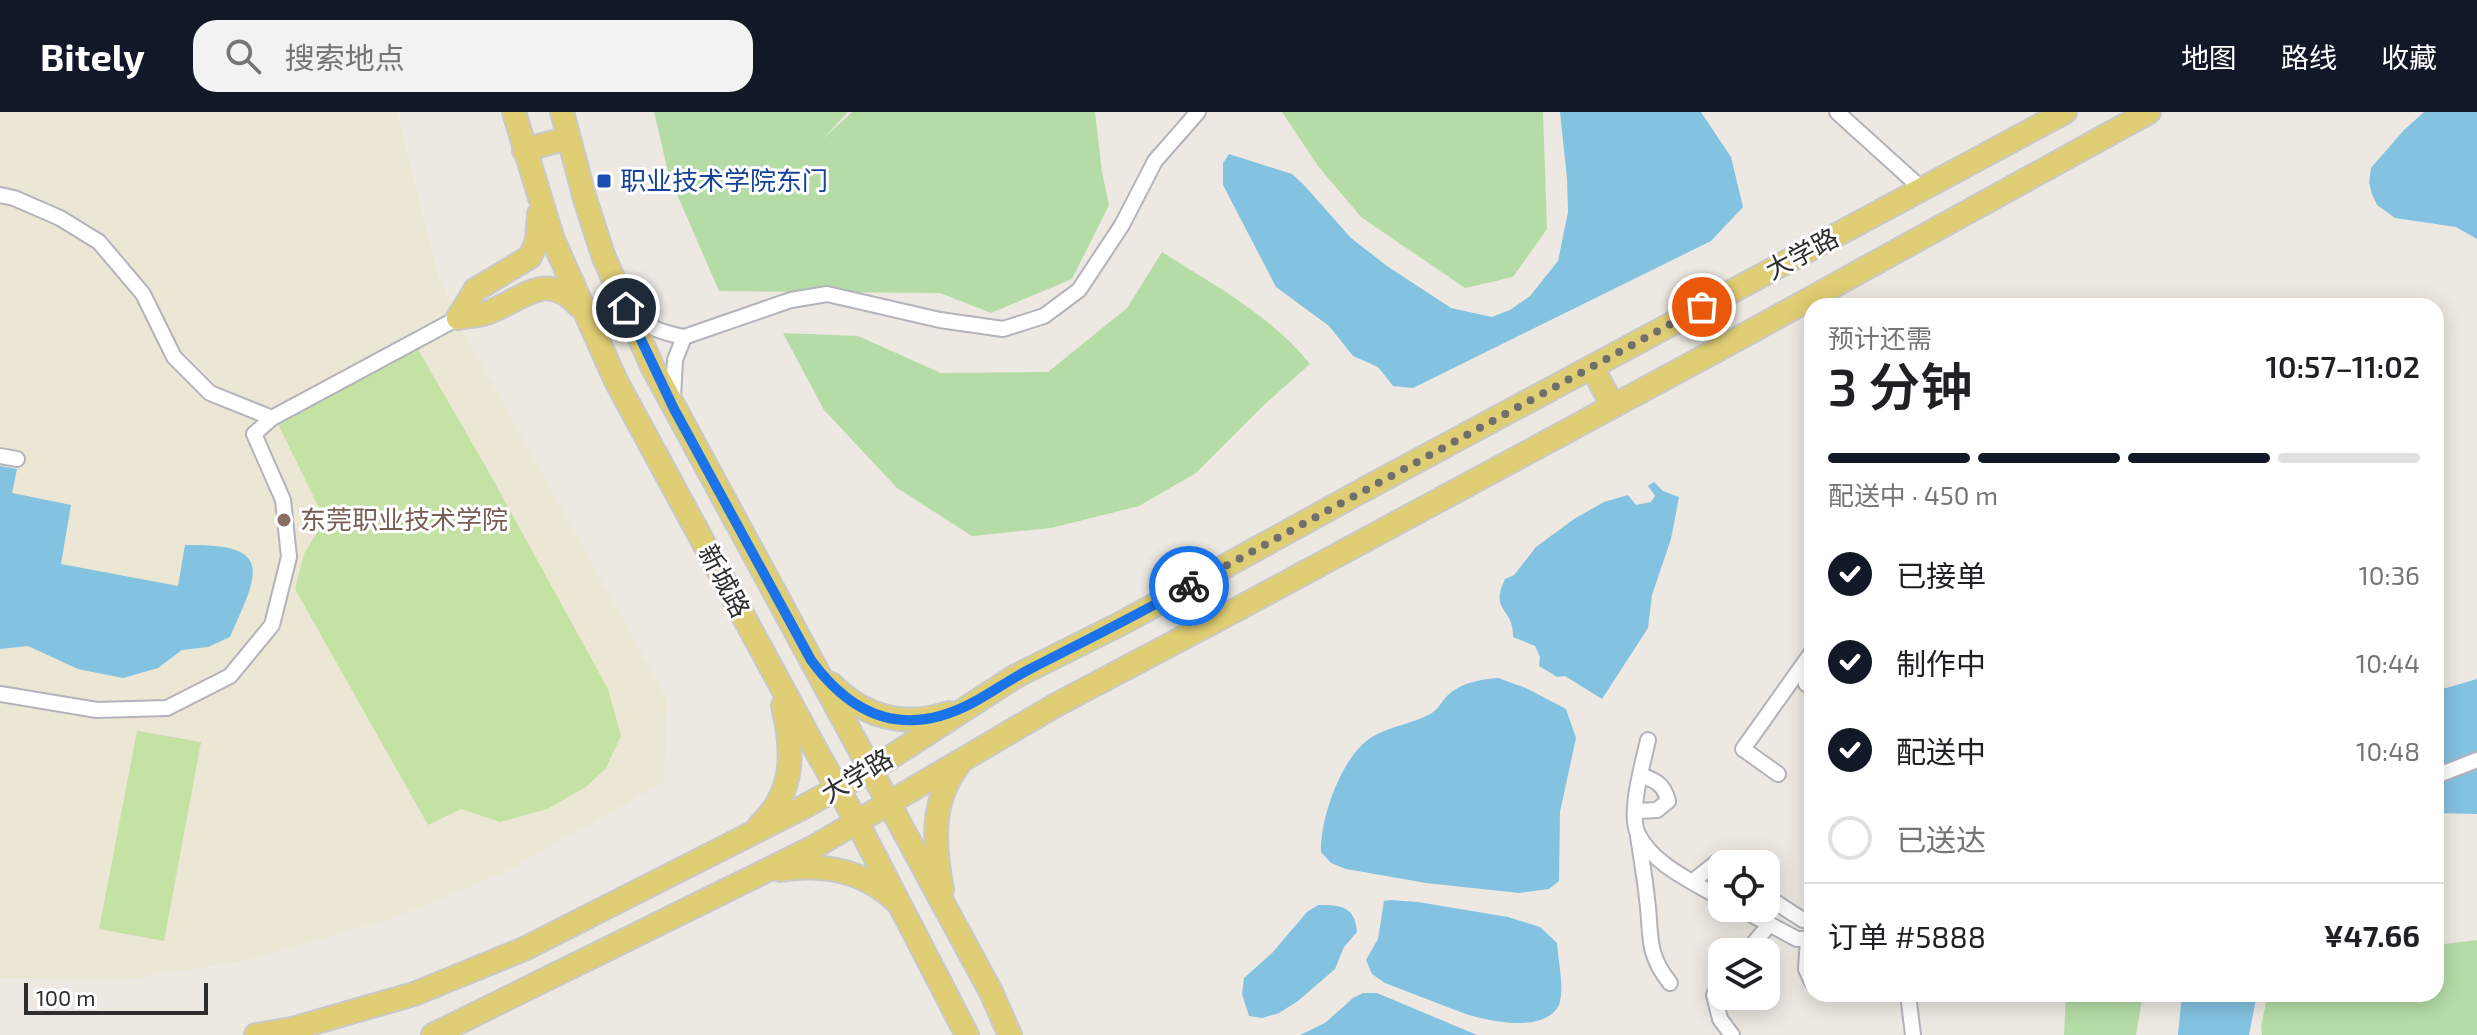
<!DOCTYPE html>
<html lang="zh">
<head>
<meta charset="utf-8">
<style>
	body { margin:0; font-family:"Exo 2","Noto Sans SC",sans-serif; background:#f2f2f2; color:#202124; height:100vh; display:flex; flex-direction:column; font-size:30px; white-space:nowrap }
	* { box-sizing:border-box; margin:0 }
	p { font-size:26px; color:#757577 }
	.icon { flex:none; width:44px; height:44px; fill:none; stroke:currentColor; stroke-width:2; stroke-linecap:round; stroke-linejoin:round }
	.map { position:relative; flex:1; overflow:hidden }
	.side { position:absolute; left:1804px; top:186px; width:640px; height:704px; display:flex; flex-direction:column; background:#fff; border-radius:24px; box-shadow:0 4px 20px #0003 }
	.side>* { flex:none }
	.fabs { position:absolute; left:1708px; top:738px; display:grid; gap:16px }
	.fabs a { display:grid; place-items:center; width:72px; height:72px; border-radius:16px; background:#fff; box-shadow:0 4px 20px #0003; font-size:40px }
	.scale { position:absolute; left:24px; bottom:20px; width:184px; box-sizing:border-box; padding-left:8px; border:4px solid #2e2e2e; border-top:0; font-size:22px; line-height:28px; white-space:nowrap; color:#2e2e2e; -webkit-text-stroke:6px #fff; paint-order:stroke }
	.pin { position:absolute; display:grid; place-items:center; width:68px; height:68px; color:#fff; margin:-34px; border:4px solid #fff; border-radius:50%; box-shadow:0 2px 8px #0007 }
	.courier { position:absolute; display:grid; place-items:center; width:80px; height:80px; margin:-40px; border:6px solid #1a73e8; border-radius:50%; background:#fff; color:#222; box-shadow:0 2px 10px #0007 }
	.head em { font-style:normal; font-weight:600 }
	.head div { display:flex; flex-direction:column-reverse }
	.head { display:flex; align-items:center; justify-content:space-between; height:136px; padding:0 24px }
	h1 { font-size:52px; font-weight:600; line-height:60px }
	.bar { display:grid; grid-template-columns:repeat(4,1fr); gap:12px 8px; align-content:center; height:96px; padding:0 24px }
	.bar i { height:10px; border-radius:6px; background:#e0e0e0 }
	.bar .active { background:#111827 }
	.bar p { grid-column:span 4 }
	.line { display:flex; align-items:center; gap:20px; padding:0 24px; border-top:2px solid #e0e0e0 }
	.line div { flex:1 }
	ol { padding:0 24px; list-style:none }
	li { display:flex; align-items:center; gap:24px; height:88px }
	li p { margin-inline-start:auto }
	li .icon { padding:8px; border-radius:50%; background:#111827; color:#fff; stroke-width:4 }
	li:last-child { color:#757577 }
	li i { width:44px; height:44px; border:4px solid #e0e0e0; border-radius:50% }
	header { display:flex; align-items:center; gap:48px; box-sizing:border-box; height:112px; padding:0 40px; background:#111827; color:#fff }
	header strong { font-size:38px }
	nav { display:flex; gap:44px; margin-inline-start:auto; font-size:28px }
	.search { width:560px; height:72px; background:#f2f2f2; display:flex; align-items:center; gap:20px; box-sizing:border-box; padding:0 28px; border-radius:24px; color:#757577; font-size:30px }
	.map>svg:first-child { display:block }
	.education { fill:#ece6d4 }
	.green { fill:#b5dca6 }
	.pitch { fill:#c3e2a4 }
	.water { fill:#84c2e1 }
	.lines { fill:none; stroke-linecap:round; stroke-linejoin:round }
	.street-casing { stroke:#b3b3bc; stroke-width:18 }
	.primary-casing { stroke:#c9c9c9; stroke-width:26 }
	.street { stroke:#fff; stroke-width:14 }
	.primary { stroke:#e0ce74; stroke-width:22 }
	.done { stroke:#716f6d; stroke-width:8; stroke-dasharray:0 14.4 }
	.route { stroke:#1a73e8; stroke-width:10 }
	.transit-dot { fill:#1a4fb4; stroke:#fff; stroke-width:3 }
	.education-dot { fill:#8d6e63; stroke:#fff; stroke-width:3 }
	.labels { text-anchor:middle; stroke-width:6; stroke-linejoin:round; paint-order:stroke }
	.transit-label { font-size:26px; fill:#164399; stroke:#fff; text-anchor:start }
	.street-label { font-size:26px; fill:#2e2e2e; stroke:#fff }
	.education-label { font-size:26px; fill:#785e54; stroke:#fff; text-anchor:start }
</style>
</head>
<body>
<header>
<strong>Bitely</strong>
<div class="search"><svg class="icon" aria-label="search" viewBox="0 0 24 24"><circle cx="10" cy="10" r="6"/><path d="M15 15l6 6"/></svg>搜索地点</div>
<nav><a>地图</a><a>路线</a><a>收藏</a></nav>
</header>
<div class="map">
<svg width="2477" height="923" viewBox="0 0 2477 923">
	<rect width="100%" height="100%" fill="#ede9e2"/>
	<path class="education" d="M 0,0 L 397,0 L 439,165 L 468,228 L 667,587 L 664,670 L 505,760 L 393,806 L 248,848 L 121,868 L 0,866 Z"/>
	<g class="green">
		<path d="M 654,0 L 848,0 L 823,27 L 852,0 L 1095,0 L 1102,60 L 1109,93 L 1072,167 L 991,201 L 940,181 L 719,179 L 669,64 Z"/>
		<path d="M 1282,0 L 1543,0 L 1547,117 L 1513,165 L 1465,176 L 1361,105 L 1318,54 Z"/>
		<path d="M 1162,140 C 1214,173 1272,204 1310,252 L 1266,291 L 1196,361 L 1139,394 L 1051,416 L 972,424 L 897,376 L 824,298 L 783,221 L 858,224 L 941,261 L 1048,260 L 1127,196 Z"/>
		<path d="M 2477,828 L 2477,923 L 2262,923 L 2261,914 L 2268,882 L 2436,882 L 2436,833 Z"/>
		<path d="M 2066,882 L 2143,882 L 2136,923 L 2064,923 Z"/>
	</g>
	<g class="pitch">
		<path d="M 416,234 L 486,355 L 608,577 L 621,624 L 606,656 L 586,675 L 547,697 L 500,710 L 461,697 L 428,713 L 295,477 L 304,442 L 325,408 L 274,304 Z"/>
		<path d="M 137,619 L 201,630 L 164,829 L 99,817 Z"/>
	</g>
	<g class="water">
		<path d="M 1560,0 L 1701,0 L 1731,45 L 1743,95 L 1711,129 L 1413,276 L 1393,274 L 1378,255 L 1353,244 L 1329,214 L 1276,175 L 1223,73 L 1223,51 L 1229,42 L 1292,62 L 1303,72 L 1351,126 L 1387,154 L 1451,196 L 1492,205 L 1510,198 L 1530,184 L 1558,149 L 1568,100 L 1567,67 Z"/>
		<path d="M 2424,0 L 2477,0 L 2477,127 L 2456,115 L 2395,106 L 2377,93 L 2372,82 L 2369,71 L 2371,56 L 2404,18 Z"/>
		<path d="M 0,354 L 17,357 L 12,381 L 71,393 L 61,452 L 178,474 L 185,433 C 275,431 259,460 230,525 L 208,535 L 182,538 L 158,556 L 123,566 L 78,557 L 28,534 L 0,537 Z"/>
		<path d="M 1654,370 L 1663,379 L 1679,385 L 1671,427 L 1652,483 L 1648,516 L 1602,587 L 1565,564 L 1557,565 L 1539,554 L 1540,545 L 1535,534 L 1513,525 C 1514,495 1489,501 1505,467 L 1514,463 L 1536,435 L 1574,407 L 1604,390 L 1628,383 L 1636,393 L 1651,390 L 1655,384 L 1648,374 Z"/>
		<path d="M 1498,566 L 1526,576 L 1566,597 L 1576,626 L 1560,700 L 1559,769 L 1549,777 L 1519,781 L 1426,771 L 1346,757 L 1331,751 L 1321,740 C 1320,706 1342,643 1372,625 C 1390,614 1412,612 1430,602 C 1438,598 1441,590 1447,584 C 1460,571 1481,567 1498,566 Z"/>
		<path d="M 2477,567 L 2477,702 L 2436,701 L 2436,579 Z"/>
		<path d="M 1390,788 L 1418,790 L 1508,805 L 1540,815 L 1557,831 C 1558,850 1565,875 1559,893 C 1544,923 1483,909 1455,898 C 1432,889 1408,880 1385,871 L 1372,862 L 1366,848 L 1378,827 L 1384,789 Z"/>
		<path d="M 1318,793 C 1341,793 1355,794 1357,820 L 1344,835 L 1335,857 L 1298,889 L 1279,901 L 1262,906 L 1249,904 L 1242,882 L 1244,866 L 1272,841 L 1307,800 Z"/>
		<path d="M 1363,881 L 1377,881 L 1477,923 L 1300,923 L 1325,911 L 1353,886 Z"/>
		<path d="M 2182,882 L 2257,882 L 2249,923 L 2178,923 Z"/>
	</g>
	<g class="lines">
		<g class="street-casing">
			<g id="street">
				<path d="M 1837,0 L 1922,77"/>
				<path d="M 0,83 L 14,86 L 60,106 L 99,130 L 143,182 L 174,245 L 210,281 L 272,306 L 254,322 L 283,388 L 289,445 L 272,513 L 230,564 L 167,596 L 97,598 L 0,582"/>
				<path d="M 632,202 C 648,216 664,221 684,225 L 675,248 L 673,285"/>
				<path d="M 684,225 L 791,188 L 827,182 L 940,208 L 1003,217 L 1044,204 L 1079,178 L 1122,113 L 1155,49 L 1198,0"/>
				<path d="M 272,306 L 458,206"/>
				<path d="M 0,344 L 17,347"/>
				<path d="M 1812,563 L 1806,572 L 1812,576"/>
				<path d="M 1648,628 C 1643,651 1628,701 1638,722 C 1653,753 1694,770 1722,787"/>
				<path d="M 1778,662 L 1743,637 L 1812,540"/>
				<path d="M 2436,664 L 2477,648"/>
				<path d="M 1636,699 L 1657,698 L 1668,689 C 1664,672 1656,669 1641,663"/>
				<path d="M 1638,724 C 1641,745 1645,766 1647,787 C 1652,822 1645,840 1670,871"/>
				<path d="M 1692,770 L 1717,750"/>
				<path d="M 1766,784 L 1803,808 L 1812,806"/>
				<path d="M 1739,796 L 1797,827 L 1812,827"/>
				<path d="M 1808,827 L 1806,857 L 1812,870"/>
				<path d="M 1746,840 L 1770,812"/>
				<path d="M 1722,868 L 1714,883 L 1720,907 L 1732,923"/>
				<path d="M 1908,882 L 1913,923"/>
			</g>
		</g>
		<g class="primary-casing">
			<g id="primary">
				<path d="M 514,0 L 553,128 L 616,269 L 818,642 L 857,710 L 967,923"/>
				<path d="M 562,0 L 585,87 L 603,143 L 652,254 L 991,880 L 1010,923"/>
				<path d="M 524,38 L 568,26"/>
				<path d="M 458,206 L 475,178 L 530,145 L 537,129 L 539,102"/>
				<path d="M 458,206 C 468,204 480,204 489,200 C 523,187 548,157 580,195"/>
				<path d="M 1592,255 L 1613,294"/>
				<path d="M 831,572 C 864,605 904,616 949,601"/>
				<path d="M 759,714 C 795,681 794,639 783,594"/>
				<path d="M 780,758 C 823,751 863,758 896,789"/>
				<path d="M 942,778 C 934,736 930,689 958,654"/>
				<path d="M 256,923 L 292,917 L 414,882 L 524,837 L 798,698 L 871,658 L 1016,564 L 1124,510 L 1367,376 L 2065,0"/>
				<path d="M 433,923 L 814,735 L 1056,593 L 1230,501 L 1730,231 L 2149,0"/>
			</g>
		</g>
		<use href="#street" class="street"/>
		<use href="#primary" class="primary"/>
	</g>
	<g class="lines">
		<path class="done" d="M 1189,474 L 1702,195"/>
		<path class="route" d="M 626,196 L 674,297 L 811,548 C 854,607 907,626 974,590 C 994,579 1012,566 1032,556 C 1085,529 1137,503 1189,474"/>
	</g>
	<rect class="transit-dot" x="596" y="61" width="16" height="16" rx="4"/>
	<circle class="education-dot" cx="284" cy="408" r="8"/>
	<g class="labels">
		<g class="transit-label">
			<text x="620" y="78">职业技术学院东门</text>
		</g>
		<g class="street-label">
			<text transform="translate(1802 142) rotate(-28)" y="9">大学路</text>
			<text transform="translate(724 469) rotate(62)" y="9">新城路</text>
			<text transform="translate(857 664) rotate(-31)" y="9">大学路</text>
		</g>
		<g class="education-label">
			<text x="300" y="417">东莞职业技术学院</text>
		</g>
	</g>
</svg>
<div class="fabs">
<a><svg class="icon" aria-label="locate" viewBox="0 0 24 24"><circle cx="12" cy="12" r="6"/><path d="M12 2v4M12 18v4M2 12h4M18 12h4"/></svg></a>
<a><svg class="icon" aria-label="layers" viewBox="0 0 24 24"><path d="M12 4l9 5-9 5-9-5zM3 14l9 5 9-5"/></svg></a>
</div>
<div class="scale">100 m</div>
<div class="pin" style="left:1702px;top:195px;background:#ea580c"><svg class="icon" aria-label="bag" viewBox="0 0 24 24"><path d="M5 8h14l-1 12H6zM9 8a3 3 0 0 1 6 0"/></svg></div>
<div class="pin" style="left:626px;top:196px;background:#1f2937"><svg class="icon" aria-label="home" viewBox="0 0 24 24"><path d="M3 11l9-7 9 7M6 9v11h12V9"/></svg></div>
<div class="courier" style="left:1189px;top:474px"><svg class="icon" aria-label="bike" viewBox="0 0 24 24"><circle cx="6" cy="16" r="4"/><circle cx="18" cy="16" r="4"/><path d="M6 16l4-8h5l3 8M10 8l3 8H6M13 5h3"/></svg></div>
<section class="side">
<div class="head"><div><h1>3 分钟</h1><p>预计还需</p></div><em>10:57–11:02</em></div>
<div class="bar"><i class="active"></i><i class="active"></i><i class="active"></i><i></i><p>配送中 · 450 m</p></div>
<ol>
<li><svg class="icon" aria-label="check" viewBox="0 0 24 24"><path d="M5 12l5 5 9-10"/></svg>已接单<p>10:36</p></li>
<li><svg class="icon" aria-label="check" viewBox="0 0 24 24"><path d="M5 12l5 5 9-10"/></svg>制作中<p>10:44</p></li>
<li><svg class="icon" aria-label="check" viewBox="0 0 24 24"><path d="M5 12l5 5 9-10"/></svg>配送中<p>10:48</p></li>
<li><i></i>已送达</li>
</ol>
<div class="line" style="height:104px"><div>订单 #5888</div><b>¥47.66</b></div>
</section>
</div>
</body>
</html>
